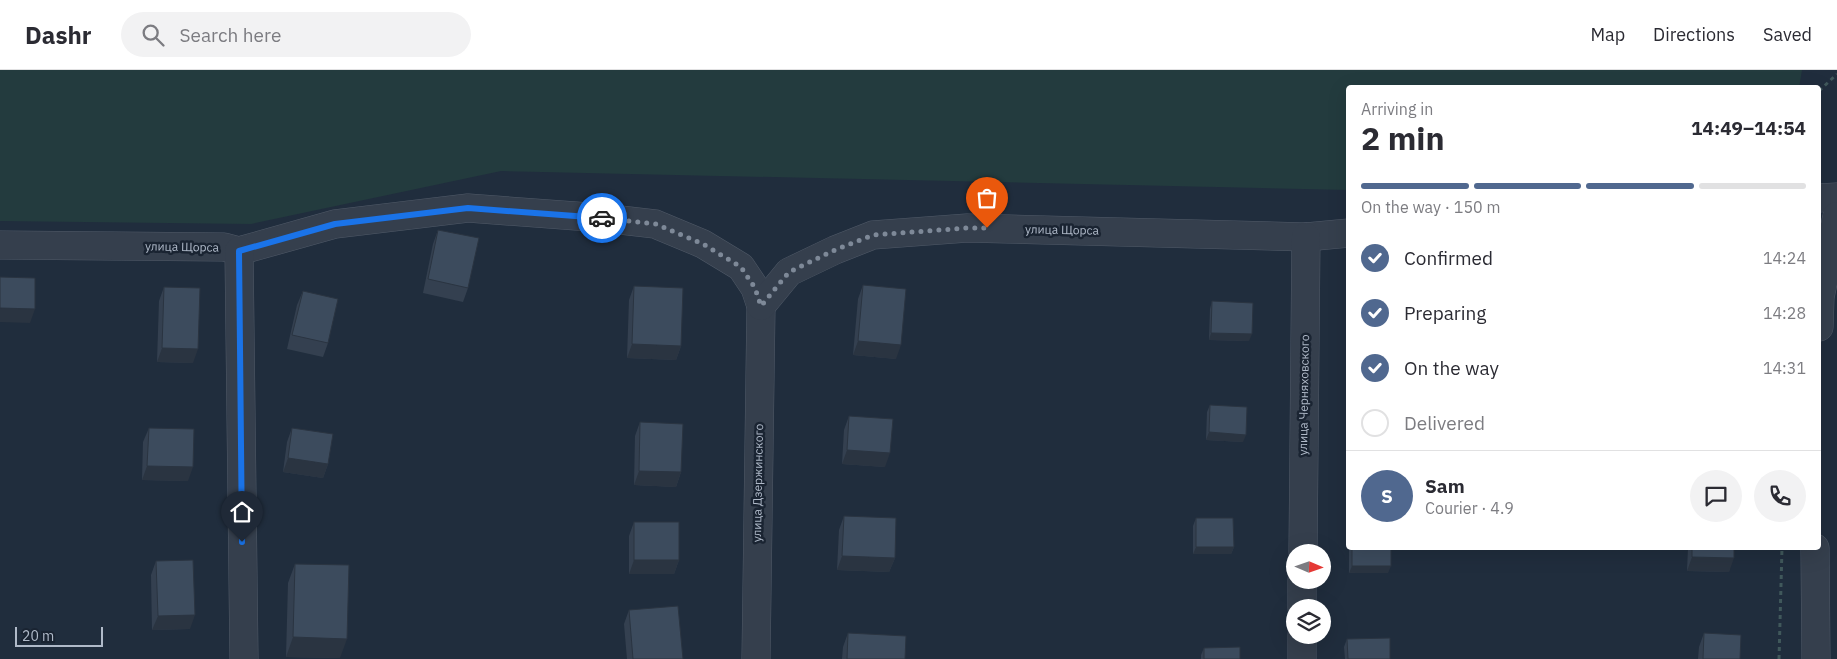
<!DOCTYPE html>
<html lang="en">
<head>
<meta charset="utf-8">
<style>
	body { margin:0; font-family:"IBM Plex Sans",sans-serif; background:#f2f2f3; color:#2b2b33; height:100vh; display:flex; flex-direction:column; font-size:19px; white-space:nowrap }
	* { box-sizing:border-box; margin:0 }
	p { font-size:16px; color:#7c7c81 }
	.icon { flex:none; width:28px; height:28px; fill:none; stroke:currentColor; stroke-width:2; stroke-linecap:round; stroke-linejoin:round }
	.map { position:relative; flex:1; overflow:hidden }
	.details { position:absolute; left:1346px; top:15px; width:475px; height:465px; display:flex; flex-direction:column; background:#fff; border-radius:5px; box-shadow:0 5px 20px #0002 }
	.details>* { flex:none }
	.needle { width:32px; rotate:92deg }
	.buttons { position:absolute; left:1286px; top:474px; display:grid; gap:10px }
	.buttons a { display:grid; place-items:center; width:45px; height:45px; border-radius:50%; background:#fff; box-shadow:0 5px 20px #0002; font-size:25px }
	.scale { position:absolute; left:15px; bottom:12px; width:88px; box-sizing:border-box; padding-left:5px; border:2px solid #b0bac9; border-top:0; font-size:14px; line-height:18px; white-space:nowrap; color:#b0bac9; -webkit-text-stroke:4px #1a2432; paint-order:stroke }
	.pin { position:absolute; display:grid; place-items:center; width:42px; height:42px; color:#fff; margin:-51px -21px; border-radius:50% 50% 50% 0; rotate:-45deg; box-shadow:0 0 5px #0007 }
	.pin .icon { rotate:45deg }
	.courier { position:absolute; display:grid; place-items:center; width:50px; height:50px; margin:-25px; border:4px solid #1a73e8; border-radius:50%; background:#fff; color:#222; box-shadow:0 1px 6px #0007 }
	.summary em { font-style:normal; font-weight:700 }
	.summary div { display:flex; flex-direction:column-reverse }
	.summary { display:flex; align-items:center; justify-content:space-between; height:85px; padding:0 15px }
	h1 { font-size:32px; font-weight:700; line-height:38px }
	.bar { display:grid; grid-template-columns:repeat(4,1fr); gap:8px 5px; align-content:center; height:60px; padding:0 15px }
	.bar i { height:6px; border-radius:4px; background:#e1e1e2 }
	.bar .on { background:#50688f }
	.bar p { grid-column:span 4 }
	.line { display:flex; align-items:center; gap:12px; padding:0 15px; border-top:1px solid #e1e1e2 }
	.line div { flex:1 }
	.round { display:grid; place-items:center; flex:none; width:52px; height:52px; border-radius:26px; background:#f2f2f3 }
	ol { padding:0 15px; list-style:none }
	li { display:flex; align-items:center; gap:15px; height:55px }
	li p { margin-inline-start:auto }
	li .icon { padding:5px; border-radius:50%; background:#50688f; color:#fff; stroke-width:4 }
	li:last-child { color:#7c7c81 }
	li i { width:28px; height:28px; border:2px solid #e1e1e2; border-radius:50% }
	header { display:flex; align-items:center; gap:30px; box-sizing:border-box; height:70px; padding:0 25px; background:#fff; border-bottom:1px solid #e1e1e2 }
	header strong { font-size:24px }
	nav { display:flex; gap:28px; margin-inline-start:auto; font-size:18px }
	.search { width:350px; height:45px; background:#f2f2f3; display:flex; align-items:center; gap:12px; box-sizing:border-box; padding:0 18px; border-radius:28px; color:#7c7c81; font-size:19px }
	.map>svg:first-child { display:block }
	.green { fill:#233b3e }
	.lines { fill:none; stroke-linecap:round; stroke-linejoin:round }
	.minor-casing { stroke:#505a68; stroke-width:29 }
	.path { stroke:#40585b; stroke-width:3; stroke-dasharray:4 4; stroke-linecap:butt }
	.minor { stroke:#353f4d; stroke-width:28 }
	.wall { fill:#344050 }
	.shaded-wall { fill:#2a3441 }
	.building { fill:#3c4b5d; stroke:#2a3441 }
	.done { stroke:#7e8998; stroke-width:5; stroke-dasharray:0 9 }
	.route { stroke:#1a73e8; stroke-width:6 }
	.labels { text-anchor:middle; stroke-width:5; stroke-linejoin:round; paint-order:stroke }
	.street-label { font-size:12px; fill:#b0bac9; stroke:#1a2432 }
</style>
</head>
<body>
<header>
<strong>Dashr</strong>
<div class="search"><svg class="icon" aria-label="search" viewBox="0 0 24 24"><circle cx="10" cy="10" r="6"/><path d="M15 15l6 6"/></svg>Search here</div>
<nav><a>Map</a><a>Directions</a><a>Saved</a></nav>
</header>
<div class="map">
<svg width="1837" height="589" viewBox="0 0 1837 589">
	<rect width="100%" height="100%" fill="#202d3d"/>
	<path class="green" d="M 0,0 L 1802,0 L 1799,18 L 1349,18 L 1349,120 L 501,101 L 251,154 L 0,151 Z"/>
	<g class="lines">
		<g class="minor-casing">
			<g id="minor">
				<path d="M 1819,128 L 1837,127"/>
				<path d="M 0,175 L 224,177 L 239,181 L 335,154 L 468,138 L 603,148 L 655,154 L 703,174 L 741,197 L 755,218 L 761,236 L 756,589"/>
				<path d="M 239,181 L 244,589"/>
				<path d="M 761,236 L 789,202 L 835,180 L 873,165 L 967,158 L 1306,167 L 1349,163"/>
				<path d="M 1819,257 L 1820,227 L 1837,146"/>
				<path d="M 1815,478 L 1816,589"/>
				<path d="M 1303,482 L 1306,167"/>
				<path d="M 1302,538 L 1302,510"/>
				<path d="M 1302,589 L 1302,565"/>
			</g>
		</g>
		<g class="path">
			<path d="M 1819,21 L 1837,4"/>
			<path d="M 1779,589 L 1782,478"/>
		</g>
		<use href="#minor" class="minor"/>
	</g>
	<g class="wall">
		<path d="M 438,160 L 468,218 L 463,232 L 423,223 L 433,174 Z"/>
		<path d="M 863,215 L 896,289 L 853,285 L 858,229 Z"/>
		<path d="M 634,216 L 681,276 L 676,290 L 627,288 L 629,230 Z"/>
		<path d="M 164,217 L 193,293 L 157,292 L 159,231 Z"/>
		<path d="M 303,221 L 328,273 L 323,287 L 287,279 L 297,235 Z"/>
		<path d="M 1212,231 L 1249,271 L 1209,270 L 1210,239 Z"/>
		<path d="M 1210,335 L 1243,372 L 1206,370 L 1207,342 Z"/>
		<path d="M 849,346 L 885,397 L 842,394 L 844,360 Z"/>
		<path d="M 640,352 L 681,402 L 676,417 L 634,415 L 635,366 Z"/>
		<path d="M 149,358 L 188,411 L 142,410 L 143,372 Z"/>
		<path d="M 292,358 L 328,394 L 323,408 L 283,402 L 287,372 Z"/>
		<path d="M 844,446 L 895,488 L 889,502 L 837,500 L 839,460 Z"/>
		<path d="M 1196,448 L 1234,477 L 1231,484 L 1193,484 L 1193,456 Z"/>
		<path d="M 634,452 L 679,490 L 674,504 L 629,504 L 629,466 Z"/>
		<path d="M 1349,478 L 1391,478 L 1388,503 L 1349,503 Z"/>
		<path d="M 1688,478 L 1734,478 L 1729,502 L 1687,501 Z"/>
		<path d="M 156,491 L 190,559 L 152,560 L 151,505 Z"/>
		<path d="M 295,494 L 340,588 L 286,587 L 288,513 Z"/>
		<path d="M 629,540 L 683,589 L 627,589 L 624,554 Z"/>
		<path d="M 848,563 L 905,589 L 842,589 L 843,577 Z"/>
		<path d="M 1704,563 L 1740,589 L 1698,589 L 1699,577 Z"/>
		<path d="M 1347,569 L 1390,589 L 1345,589 L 1344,577 Z"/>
		<path d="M 1204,578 L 1240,589 L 1201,589 L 1201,585 Z"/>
	</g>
	<g class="shaded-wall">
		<path d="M 0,238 L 35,239 L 30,253 L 0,252 Z"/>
		<path d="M 1211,263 L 1252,264 L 1249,271 L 1209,270 Z"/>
		<path d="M 858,271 L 901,275 L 896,289 L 853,285 Z"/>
		<path d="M 632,274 L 681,276 L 676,290 L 627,288 Z"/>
		<path d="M 162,278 L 198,279 L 193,293 L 157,292 Z"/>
		<path d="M 1209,362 L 1246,365 L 1243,372 L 1206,370 Z"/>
		<path d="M 847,380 L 890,383 L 885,397 L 842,394 Z"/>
		<path d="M 288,388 L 328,394 L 323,408 L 283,402 Z"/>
		<path d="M 147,396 L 193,397 L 188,411 L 142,410 Z"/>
		<path d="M 639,401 L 681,402 L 676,417 L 634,415 Z"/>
		<path d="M 1196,477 L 1234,477 L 1231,484 L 1193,484 Z"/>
		<path d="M 842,486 L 895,488 L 889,502 L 837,500 Z"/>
		<path d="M 1692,487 L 1734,488 L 1729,502 L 1687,501 Z"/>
		<path d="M 634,490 L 679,490 L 674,504 L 629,504 Z"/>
		<path d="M 1352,496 L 1391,496 L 1388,503 L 1349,503 Z"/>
		<path d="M 195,545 L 190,559 L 152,560 L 158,546 Z"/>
		<path d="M 293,567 L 347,569 L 340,588 L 286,587 Z"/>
	</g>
	<g class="building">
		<path d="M 438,160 L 479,168 L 468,218 L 428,209 Z"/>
		<path d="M 0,207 L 35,208 L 35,239 L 0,238 Z"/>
		<path d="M 863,215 L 906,219 L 901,275 L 858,271 Z"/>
		<path d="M 634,216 L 683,218 L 681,276 L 632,274 Z"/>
		<path d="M 164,217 L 200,218 L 198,279 L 162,278 Z"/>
		<path d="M 303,221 L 338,229 L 328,273 L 292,265 Z"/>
		<path d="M 1212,231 L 1253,233 L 1252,264 L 1211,263 Z"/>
		<path d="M 1210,335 L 1247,337 L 1246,365 L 1209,362 Z"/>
		<path d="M 849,346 L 893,349 L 890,383 L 847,380 Z"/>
		<path d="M 640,352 L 683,354 L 681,402 L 639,401 Z"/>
		<path d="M 149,358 L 194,359 L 193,397 L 147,396 Z"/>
		<path d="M 292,358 L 333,364 L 328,394 L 288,388 Z"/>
		<path d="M 844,446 L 896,448 L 895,488 L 842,486 Z"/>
		<path d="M 1196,448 L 1233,448 L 1234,477 L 1196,477 Z"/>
		<rect x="634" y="452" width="45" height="38"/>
		<rect x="1352" y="478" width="39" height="18"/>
		<path d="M 1692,478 L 1734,478 L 1734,488 L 1692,487 Z"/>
		<path d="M 193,490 L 195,545 L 158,546 L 156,491 Z"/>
		<path d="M 295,494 L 349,495 L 347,569 L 293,567 Z"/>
		<path d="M 678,536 L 683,589 L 633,589 L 629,540 Z"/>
		<path d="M 848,563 L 906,566 L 905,589 L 847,589 Z"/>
		<path d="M 1704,563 L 1741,565 L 1740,589 L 1703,589 Z"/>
		<path d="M 1390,568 L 1390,589 L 1348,589 L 1347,569 Z"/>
		<path d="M 1240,577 L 1240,589 L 1204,589 L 1204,578 Z"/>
	</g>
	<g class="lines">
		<path class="done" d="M 602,148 L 656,154 L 703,174 L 741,197 L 755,218 L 761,236 L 789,202 L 835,180 L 873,165 L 967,158 L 987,158"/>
		<path class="route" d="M 242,472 L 239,181 L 335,154 L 468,138 L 602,148"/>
	</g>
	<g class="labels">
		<g class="street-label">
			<text transform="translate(1062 160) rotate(1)" y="4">улица Щорса</text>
			<text transform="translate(182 177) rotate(1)" y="4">улица Щорса</text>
			<text transform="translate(1304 325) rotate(-89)" y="4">улица Черняховского</text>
			<text transform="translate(758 413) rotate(-89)" y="4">улица Дзержинского</text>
		</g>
	</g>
</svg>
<div class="buttons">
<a><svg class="needle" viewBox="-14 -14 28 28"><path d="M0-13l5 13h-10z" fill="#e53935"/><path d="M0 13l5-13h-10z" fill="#7c7c81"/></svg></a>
<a><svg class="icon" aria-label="layers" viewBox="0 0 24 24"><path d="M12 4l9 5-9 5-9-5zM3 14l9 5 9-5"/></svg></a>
</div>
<div class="scale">20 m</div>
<div class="pin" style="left:987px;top:158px;background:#ea580c"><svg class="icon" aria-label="bag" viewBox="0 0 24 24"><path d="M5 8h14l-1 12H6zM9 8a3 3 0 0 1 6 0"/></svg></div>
<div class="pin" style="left:242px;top:472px;background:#1f2937"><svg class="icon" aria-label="home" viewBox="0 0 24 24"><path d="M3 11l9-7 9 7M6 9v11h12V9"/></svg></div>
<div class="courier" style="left:602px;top:148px"><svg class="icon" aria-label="car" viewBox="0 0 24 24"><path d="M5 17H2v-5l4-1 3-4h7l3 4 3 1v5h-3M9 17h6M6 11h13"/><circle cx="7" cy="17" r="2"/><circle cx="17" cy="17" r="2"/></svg></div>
<section class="details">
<div class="summary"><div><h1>2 min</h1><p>Arriving in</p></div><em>14:49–14:54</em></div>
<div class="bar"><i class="on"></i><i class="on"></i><i class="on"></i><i></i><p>On the way · 150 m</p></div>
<ol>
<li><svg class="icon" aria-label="check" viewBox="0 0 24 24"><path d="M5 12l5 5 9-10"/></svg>Confirmed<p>14:24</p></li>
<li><svg class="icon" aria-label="check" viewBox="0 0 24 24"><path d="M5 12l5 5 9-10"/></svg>Preparing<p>14:28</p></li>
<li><svg class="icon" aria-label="check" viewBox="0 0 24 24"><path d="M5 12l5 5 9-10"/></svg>On the way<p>14:31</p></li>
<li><i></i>Delivered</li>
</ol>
<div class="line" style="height:90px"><b class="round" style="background:#50688f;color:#fff">S</b><div><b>Sam</b><p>Courier · 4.9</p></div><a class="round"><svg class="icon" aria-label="chat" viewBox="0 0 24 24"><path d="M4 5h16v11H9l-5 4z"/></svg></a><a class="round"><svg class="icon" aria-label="phone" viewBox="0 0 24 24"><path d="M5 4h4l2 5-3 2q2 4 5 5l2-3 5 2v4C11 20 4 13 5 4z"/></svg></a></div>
</section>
</div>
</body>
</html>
